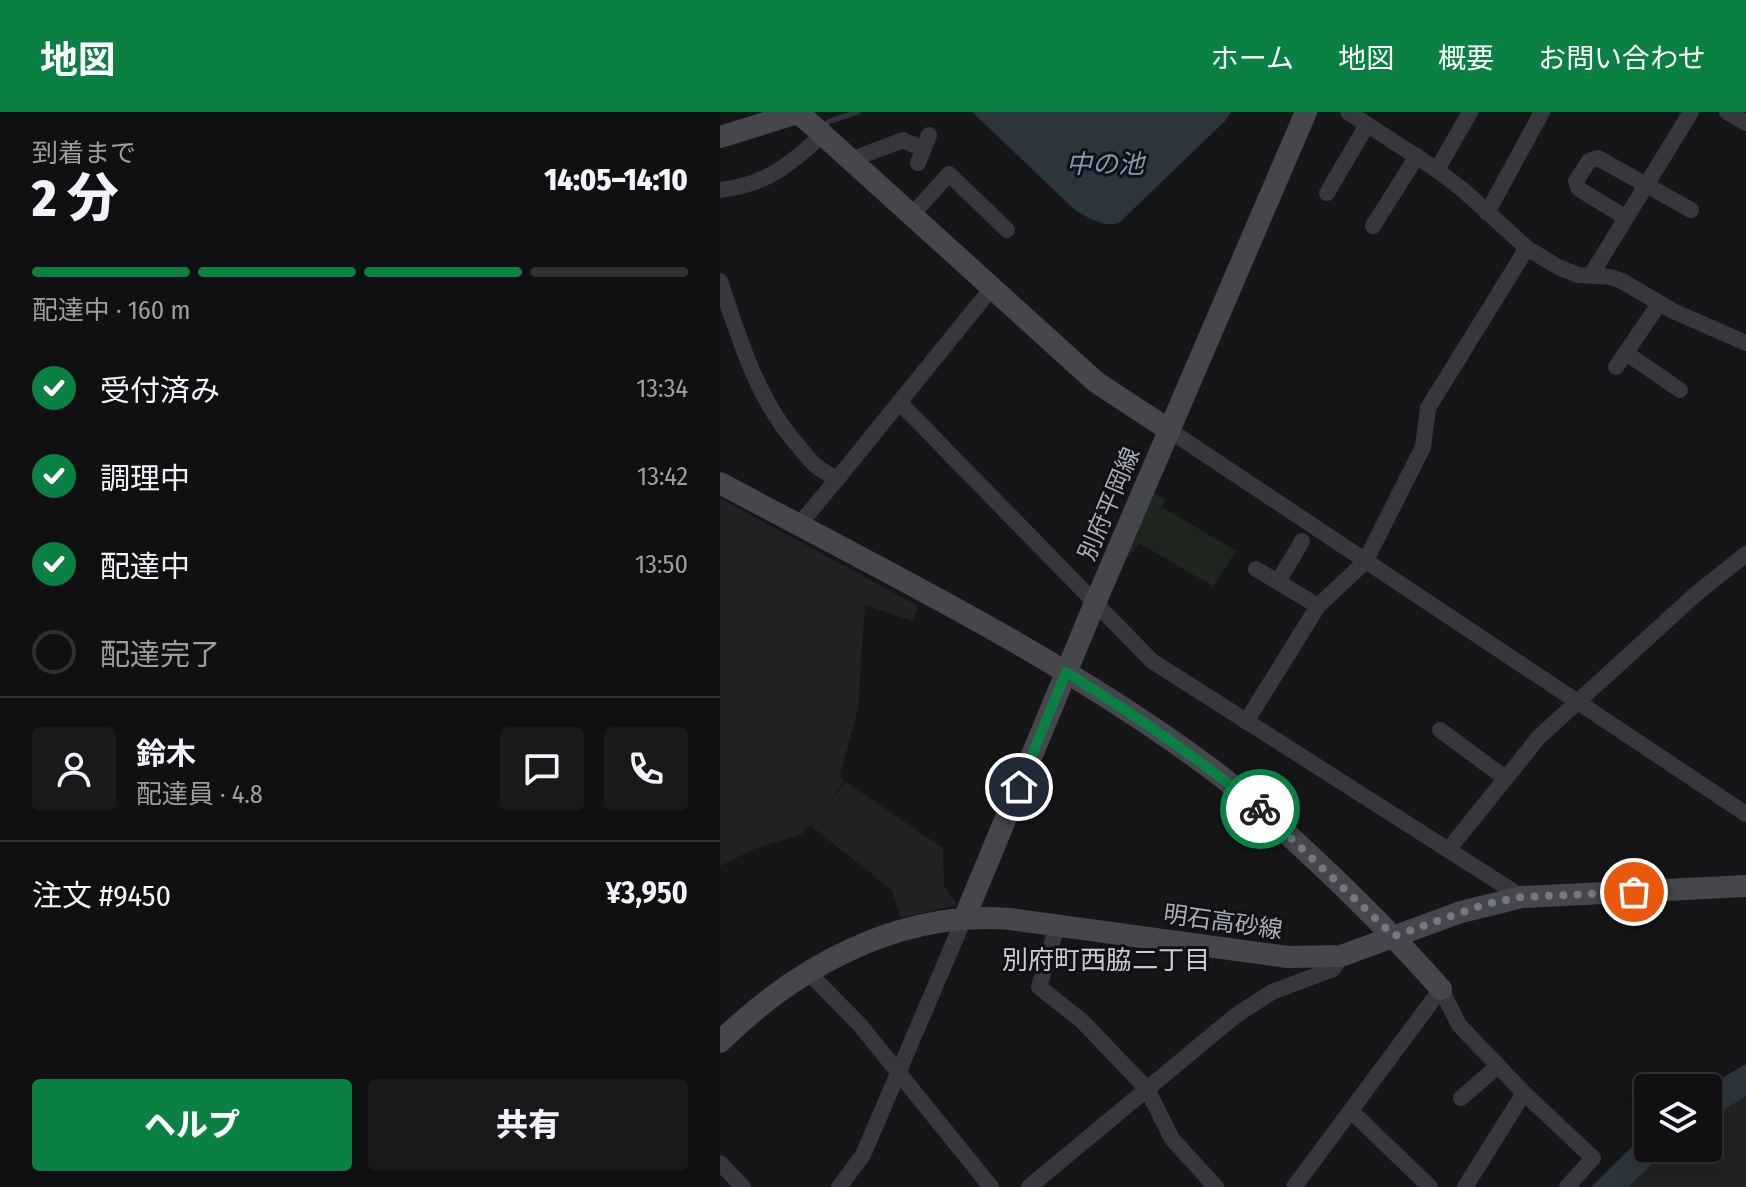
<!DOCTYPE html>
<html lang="ja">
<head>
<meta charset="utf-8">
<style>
	body { margin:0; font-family:"Fira Sans Condensed","Noto Sans JP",sans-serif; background:#19191b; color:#f1f3f6; height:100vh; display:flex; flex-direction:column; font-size:30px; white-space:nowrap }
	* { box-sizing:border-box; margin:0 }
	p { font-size:26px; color:#9c9d9f }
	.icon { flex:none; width:44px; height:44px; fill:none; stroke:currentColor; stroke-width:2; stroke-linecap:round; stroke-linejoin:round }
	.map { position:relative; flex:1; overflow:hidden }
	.details { display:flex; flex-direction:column; background:#101012; width:720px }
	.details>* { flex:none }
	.controls { position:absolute; left:914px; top:962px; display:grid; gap:16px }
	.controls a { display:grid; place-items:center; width:88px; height:88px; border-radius:8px; background:#101012; box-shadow:0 8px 32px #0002,0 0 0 2px #303032; font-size:40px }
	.pin { position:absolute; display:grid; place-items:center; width:68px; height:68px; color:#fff; margin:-34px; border:4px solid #fff; border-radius:50%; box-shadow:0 2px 8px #0007 }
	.courier { position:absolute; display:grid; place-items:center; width:80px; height:80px; margin:-40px; border:6px solid #0b8043; border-radius:50%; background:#fff; color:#222; box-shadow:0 2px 10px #0007 }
	.headline em { font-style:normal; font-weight:800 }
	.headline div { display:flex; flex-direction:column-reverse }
	.headline { display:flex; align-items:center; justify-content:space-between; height:136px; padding:0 32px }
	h1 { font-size:52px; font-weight:800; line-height:60px }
	.bar { display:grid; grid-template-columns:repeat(4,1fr); gap:12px 8px; align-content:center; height:96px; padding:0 32px }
	.bar i { height:10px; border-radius:6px; background:#303032 }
	.bar .active { background:#0b8043 }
	.bar p { grid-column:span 4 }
	.line { display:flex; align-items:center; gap:20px; padding:0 32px; border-top:2px solid #303032 }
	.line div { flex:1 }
	.round { display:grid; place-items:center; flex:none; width:84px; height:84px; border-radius:8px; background:#19191b }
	ol { padding:0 32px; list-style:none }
	li { display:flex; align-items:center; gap:24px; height:88px }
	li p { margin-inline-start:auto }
	li .icon { padding:8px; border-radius:50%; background:#0b8043; color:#fff; stroke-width:4 }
	li:last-child { color:#9c9d9f }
	li i { width:44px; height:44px; border:4px solid #303032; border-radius:50% }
	.button { display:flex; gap:16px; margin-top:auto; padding:16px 32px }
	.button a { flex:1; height:92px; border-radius:8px; background:#0b8043; color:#fff; font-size:32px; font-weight:800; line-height:92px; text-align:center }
	.button a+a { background:#19191b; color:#f1f3f6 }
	header { display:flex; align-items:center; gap:48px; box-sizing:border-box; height:112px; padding:0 40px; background:#0b8043; color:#fff }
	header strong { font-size:38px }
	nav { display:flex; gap:44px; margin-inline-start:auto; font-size:28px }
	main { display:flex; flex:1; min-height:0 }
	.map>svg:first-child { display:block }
	.built { fill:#222225 }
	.green { fill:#1e261f }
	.water { fill:#2c353c }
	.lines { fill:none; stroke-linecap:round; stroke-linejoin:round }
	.stream { stroke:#2c353c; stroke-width:5 }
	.street { stroke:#37383d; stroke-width:16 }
	.secondary { stroke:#45474d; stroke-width:22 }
	.done { stroke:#757880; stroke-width:8; stroke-dasharray:0 14.4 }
	.route { stroke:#0b8043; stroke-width:10 }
	.labels { text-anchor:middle; stroke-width:6; stroke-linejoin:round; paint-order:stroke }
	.street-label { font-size:24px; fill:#a8adb8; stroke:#111113 }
	.water-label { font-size:26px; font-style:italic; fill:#7f9bb3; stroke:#111113 }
	.neighbourhood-label { font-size:26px; fill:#c9ccd4; stroke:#111113 }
</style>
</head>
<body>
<header>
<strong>地図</strong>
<nav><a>ホーム</a><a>地図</a><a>概要</a><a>お問い合わせ</a></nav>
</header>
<main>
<section class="details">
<div class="headline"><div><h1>2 分</h1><p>到着まで</p></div><em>14:05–14:10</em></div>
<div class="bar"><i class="active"></i><i class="active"></i><i class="active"></i><i></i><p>配達中 · 160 m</p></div>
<ol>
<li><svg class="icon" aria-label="check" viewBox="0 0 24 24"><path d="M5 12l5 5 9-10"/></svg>受付済み<p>13:34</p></li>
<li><svg class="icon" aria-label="check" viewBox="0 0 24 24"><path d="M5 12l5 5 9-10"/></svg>調理中<p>13:42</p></li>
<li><svg class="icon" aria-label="check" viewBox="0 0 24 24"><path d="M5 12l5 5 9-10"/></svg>配達中<p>13:50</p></li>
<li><i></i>配達完了</li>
</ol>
<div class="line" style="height:144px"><a class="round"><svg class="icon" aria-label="person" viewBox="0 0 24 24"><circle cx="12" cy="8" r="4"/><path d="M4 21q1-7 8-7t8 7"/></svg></a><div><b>鈴木</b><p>配達員 · 4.8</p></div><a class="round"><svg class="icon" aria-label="chat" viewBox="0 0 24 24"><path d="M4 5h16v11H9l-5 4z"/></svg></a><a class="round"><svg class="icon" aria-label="phone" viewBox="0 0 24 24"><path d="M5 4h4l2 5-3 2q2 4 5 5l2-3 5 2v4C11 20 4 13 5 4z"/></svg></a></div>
<div class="line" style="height:104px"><div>注文 #9450</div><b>¥3,950</b></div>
<div class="button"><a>ヘルプ</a><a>共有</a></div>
</section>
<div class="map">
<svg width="1026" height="1075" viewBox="0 0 1026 1075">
	<rect width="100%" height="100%" fill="#161618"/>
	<g class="built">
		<path d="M 0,386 L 198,494 L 193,509 L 145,493 L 138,597 L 120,662 L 124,670 L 106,694 L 126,670 L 223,736 L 224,773 L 237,793 L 180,806 L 172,778 L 91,714 L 94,709 L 81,722 L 34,737 L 0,754 Z"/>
		<path d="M 1026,984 L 1026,1075 L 908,1075 L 949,1036 L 988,1036 L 988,1008 Z"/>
	</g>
	<path class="green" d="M 432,380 L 446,388 L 442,395 L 516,439 L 493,474 L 419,431 L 402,453 Z"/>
	<g class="water">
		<path d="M 252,0 L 511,0 L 506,8 L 400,110 C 385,117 369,106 355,98 Z"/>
		<path d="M 1026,952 L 1026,984 L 988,1008 L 988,976 L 985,976 Z"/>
		<path d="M 928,1019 L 928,1036 L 949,1036 L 908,1075 L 871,1075 Z"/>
	</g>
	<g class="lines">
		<path class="stream" d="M 102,14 L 110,9 L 138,0"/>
		<g class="street">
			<path d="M 628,0 L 717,58 L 743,78 L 807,136 L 838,155 L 858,163 L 891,165 L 902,169 L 953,199 L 1026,231"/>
			<path d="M 1007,0 L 1026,11"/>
			<path d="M 130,48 L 183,28 L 203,37"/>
			<path d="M 198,51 L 209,23"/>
			<path d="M 717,58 L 750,0"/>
			<path d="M 0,78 C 45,73 70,53 102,23"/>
			<path d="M 607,81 L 647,13"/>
			<path d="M 767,101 L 822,0"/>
			<path d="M 191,104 L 229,62 L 287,118"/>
			<path d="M 905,105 L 859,77 L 856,69 L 869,49 L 878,46 L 971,98"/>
			<path d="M 653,114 L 697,44"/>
			<path d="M 871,163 L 971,0"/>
			<path d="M 0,169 C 20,229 37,288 80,336 C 92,351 100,360 118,366 L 271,177"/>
			<path d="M 906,241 L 960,278"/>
			<path d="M 896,255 L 939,192"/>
			<path d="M 179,290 L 432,549 L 802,785"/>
			<path d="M 449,318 L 1026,702"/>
			<path d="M 79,413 L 118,366"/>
			<path d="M 536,457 L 598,494"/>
			<path d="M 558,470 L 582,429"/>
			<path d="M 526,610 L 598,494 L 645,450 L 703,335 L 708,296 L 807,136"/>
			<path d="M 720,618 L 785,666"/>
			<path d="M 728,738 L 819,625 L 976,482 L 1026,442"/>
			<path d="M 337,814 L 319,875 L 362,909 L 427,977 L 452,1027 L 496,1075"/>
			<path d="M 87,859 L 140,913 L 271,1075"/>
			<path d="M 741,986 L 778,954"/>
			<path d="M 632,1000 L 710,1075"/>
			<path d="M 0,1051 L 23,1075"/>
			<path d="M 119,1075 L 143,1043 L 244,807"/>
			<path d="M 309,1075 L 515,904 L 552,880 L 613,857 L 621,844"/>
			<path d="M 574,1075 L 721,877 L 739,913 L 804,981 L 873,1046 L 847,1075"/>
			<path d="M 745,1075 L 804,981"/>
		</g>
		<g class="secondary">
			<path d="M 79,1 L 376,270 L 449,318"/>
			<path d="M 0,25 L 81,0"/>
			<path d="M 0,371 C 166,460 339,544 490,656 C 521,679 549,705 577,731 C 628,778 676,826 721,877"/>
			<path d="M 244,807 L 375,491 L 586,0"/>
			<path d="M 0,930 C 76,855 179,798 290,807 L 568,845 L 621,844 L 741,800 L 802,785 L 1026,774"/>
		</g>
	</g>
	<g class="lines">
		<path class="done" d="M 540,697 L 674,824 L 766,792 L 802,785 L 914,780"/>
		<path class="route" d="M 299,675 L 346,560 C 414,603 479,646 540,697"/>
	</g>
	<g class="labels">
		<g class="street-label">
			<text transform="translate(389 392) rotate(-67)" y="8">別府平岡線</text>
			<text transform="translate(503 810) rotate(8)" y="8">明石高砂線</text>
		</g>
		<g class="water-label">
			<text x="385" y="61">中の池</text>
		</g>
		<g class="neighbourhood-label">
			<text x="386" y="857">別府町西脇二丁目</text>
		</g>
	</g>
</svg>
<div class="controls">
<a><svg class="icon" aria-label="layers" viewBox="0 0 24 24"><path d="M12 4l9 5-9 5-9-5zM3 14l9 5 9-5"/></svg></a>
</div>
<div class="pin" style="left:914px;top:780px;background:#ea580c"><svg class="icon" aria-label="bag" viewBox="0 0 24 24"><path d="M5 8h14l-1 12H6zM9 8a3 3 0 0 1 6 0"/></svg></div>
<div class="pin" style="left:299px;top:675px;background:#1f2937"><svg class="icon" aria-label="home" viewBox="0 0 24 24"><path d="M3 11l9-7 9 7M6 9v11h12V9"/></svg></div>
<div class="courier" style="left:540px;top:697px"><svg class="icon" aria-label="bike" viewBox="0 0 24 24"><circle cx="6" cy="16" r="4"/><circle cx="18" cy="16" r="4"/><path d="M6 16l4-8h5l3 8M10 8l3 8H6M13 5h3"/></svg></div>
</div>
</main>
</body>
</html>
